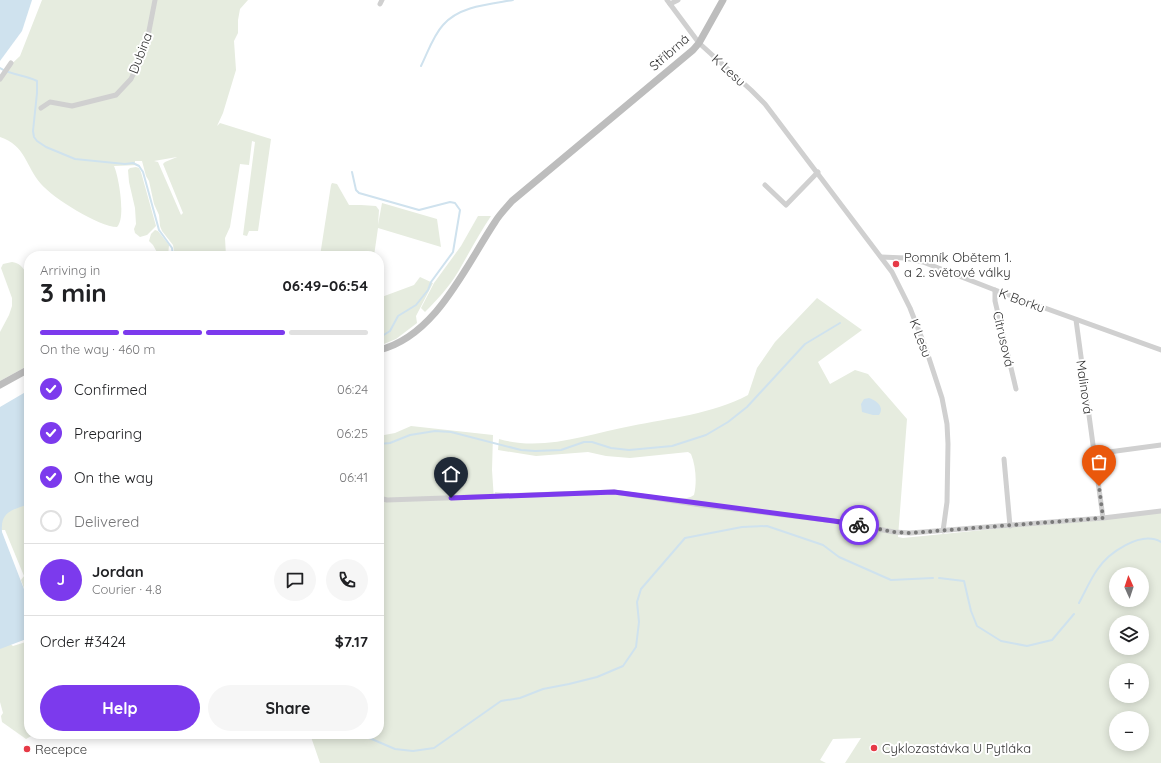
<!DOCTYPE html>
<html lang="en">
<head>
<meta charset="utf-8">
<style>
	body { margin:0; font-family:Quicksand,sans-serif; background:#f6f6f6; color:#202124; height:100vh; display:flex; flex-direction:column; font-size:15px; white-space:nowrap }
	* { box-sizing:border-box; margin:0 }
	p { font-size:13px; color:#757577 }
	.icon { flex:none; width:22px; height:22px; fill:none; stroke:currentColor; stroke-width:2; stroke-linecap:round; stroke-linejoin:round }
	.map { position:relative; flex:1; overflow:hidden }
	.sheet { position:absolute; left:24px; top:251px; width:360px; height:488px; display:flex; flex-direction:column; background:#fff; border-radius:16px; box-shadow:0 2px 10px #0003 }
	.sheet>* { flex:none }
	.needle { width:26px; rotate:357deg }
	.tools { position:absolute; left:1109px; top:567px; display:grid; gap:8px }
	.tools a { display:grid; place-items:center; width:40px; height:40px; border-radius:50%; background:#fff; box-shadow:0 2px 10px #0003; font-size:20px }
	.pin { position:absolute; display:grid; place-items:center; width:34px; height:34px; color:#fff; margin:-41px -17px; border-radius:50% 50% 50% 0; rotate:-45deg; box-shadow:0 0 4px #0007 }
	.pin .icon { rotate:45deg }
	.courier { position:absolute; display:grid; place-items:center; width:40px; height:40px; margin:-20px; border:3px solid #7c3aed; border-radius:50%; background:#fff; color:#222; box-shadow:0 1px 5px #0007 }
	.headline em { font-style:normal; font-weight:700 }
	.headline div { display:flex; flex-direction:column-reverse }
	.headline { display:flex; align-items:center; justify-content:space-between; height:68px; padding:0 16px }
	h1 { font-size:26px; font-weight:700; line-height:30px }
	.bar { display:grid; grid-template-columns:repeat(4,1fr); gap:6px 4px; align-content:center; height:48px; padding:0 16px }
	.bar i { height:5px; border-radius:3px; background:#e0e0e0 }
	.bar .selected { background:#7c3aed }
	.bar p { grid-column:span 4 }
	.line { display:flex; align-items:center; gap:10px; padding:0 16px; border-top:1px solid #e0e0e0 }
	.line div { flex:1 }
	.round { display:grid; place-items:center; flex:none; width:42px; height:42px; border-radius:21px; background:#f6f6f6 }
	ol { padding:0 16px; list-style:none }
	li { display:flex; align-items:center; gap:12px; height:44px }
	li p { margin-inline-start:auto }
	li .icon { padding:4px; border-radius:50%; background:#7c3aed; color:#fff; stroke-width:4 }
	li:last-child { color:#757577 }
	li i { width:22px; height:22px; border:2px solid #e0e0e0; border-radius:50% }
	.cta { display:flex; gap:8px; margin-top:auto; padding:8px 16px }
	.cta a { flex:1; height:46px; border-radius:24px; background:#7c3aed; color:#fff; font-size:16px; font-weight:700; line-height:46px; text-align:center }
	.cta a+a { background:#f6f6f6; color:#202124 }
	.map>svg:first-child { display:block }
	.green { fill:#e6ecdf; fill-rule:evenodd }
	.water { fill:#cfe2ee }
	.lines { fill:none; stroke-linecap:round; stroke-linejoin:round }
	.stream { stroke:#cfe2ee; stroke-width:2 }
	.street { stroke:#d0d0d0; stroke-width:5 }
	.secondary { stroke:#bdbdbd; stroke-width:7 }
	.done { stroke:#7a7a7a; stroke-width:4; stroke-dasharray:0 7.2 }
	.route { stroke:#7c3aed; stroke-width:5 }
	.poi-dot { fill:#e63946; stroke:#fff; stroke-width:1.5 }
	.labels { text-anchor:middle; stroke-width:4; stroke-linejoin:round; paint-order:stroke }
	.street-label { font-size:13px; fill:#333; stroke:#fff }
	.poi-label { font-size:13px; fill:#333; stroke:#fff; text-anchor:start }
</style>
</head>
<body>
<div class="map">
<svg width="1161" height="763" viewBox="0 0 1161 763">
	<rect width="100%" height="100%" fill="#fff"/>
	<g class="green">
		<path d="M 42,0 L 248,0 L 240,9 L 238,20 L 238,33 L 234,41 L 236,70 L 223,113 L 217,126 L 220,123 L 271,139 L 258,231 L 249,231 L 247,236 L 243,235 L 255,142 L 252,141 L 249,165 L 240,164 L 230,227 L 225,238 L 226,256 L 175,256 L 173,245 L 162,231 L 160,226 L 159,215 L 154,204 L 149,181 L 146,176 L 142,161 L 135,161 L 135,164 L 139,165 L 114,166 C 119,177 126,219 117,227 C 99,227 53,198 41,184 C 25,165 26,146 0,137 L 0,75 L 20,56 ZM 177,157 L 165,162 L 163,164 L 183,213 L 181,215 L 158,162 L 154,161 Z"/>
		<path d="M 136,167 L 139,168 L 141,172 L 156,226 L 147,235 L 140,237 L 135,233 L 134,229 L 136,224 L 135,208 L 129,182 L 128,170 L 130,168 Z"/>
		<path d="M 332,183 L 337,184 L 349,205 L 361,205 L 376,206 L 379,210 L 378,225 L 382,203 L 437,219 L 441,247 L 378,228 L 374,256 L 320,256 L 331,185 Z"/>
		<path d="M 478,216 L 491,216 C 479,234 469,253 458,272 C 449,287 437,300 425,312 L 421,308 L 434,283 L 461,246 Z"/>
		<path d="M 155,230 L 158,231 L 169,245 L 168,256 L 159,256 L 153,245 L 149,241 L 151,234 Z"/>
		<path d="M 12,262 C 22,263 25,271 29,280 L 29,365 L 0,381 L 0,332 L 9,315 L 12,306 L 12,298 L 1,268 L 3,264 Z"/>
		<path d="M 420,277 L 433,283 L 416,316 L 417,323 L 396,339 L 379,346 L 379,298 L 414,285 Z"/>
		<path d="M 817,298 L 862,330 L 818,362 L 830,384 L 855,370 L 868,374 L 907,419 L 898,537 L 903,538 L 1161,512 L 1161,763 L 845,763 L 861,738 L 833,739 L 820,760 L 826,763 L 320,763 L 310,734 L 379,734 L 379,436 L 395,433 L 411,426 L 493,435 L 492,470 L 494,500 L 495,492 C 509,494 524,493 538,493 C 573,493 612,490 646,494 C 660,495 683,503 694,495 C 697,483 696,466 691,454 L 688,452 L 630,458 L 606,456 L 588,452 L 536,456 L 498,450 L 499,439 C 543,452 588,434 631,426 C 670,418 712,414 748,395 L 757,368 L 775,342 ZM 1116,574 L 1142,574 L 1142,600 L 1116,600 ZM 1116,622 L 1142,622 L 1142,648 L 1116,648 ZM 1116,670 L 1142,670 L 1142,696 L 1116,696 ZM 1116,718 L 1142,718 L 1142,744 L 1116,744 Z"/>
		<path d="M 29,503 L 29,602 L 21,580 L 24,576 L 5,530 L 1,530 C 0,510 14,508 29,503 Z"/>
		<path d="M 29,641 L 29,734 L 35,734 L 26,739 L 2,722 L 1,716 L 3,713 L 0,702 L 0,648 L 10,644 L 13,646 Z"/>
	</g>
	<g class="water">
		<path d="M 0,0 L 32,0 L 22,31 L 0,61 Z"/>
		<path d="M 29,390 L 29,504 C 13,510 0,511 2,532 L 29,602 L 29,638 L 0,649 L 0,407 Z"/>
		<path d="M 869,398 C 876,400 885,407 879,415 L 873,415 L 862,412 L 861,404 L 864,399 Z"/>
	</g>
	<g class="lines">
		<g class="stream">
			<path d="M 421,66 C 428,52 433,36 443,25 C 459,6 490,4 513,0"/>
			<path d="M 0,68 C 10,75 26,75 37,81 L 37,93 L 33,131 L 34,137 L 37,141 L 46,147 L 75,159 L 125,164 L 133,163 L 139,166 L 143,172 L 159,230 L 172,248 L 173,256"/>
			<path d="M 352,172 L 356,190 L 359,193 L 419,210 L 450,202 L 455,203 L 460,210 L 453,252 L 431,282 L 428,290 L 416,305 L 398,316 L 390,331 L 379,338"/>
			<path d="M 379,444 L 390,443 L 410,435 L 435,431 L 451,432 L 521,450 L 535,451 L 561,450 L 584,442 L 592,442 L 611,448 L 629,450 L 672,446 L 706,435 L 728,422 L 747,407 L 805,344 L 840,323"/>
			<path d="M 939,578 L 964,581 L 971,611 L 977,626 L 1001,641 L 1027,646 L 1052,640 L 1074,614"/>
			<path d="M 1079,603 C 1085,592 1090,580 1097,570 C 1108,553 1141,530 1161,542"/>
			<path d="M 360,734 L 395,749 L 413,751 L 434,748 L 501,701 L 520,698 L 543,689 L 569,684 L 597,677 L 623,666 L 636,647 L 639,622 L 637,602 L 641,589 L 685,538 L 742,527 L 767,526 L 823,545 L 839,557 L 891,580 L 933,578"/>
		</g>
		<g class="street">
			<path d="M 667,0 L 699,43 L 751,90 L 765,104 L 892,272 L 910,308 L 926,349 L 942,398 L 947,424 L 948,444 L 947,502 L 943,531"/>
			<path d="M 380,4 L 382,0"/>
			<path d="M 670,4 L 678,0"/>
			<path d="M 0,79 L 11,63"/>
			<path d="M 41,108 L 50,102 L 72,106 L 116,95 L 131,79 L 141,57 L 148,36 L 155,0"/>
			<path d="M 765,185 L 786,205 L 818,172"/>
			<path d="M 881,257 L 905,258 L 923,262 L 995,290 L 1161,350"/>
			<path d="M 995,290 L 995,301 L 1016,389"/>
			<path d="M 1076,320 L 1103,518"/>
			<path d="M 1094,454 L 1161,445"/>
			<path d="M 1004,459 L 1010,526"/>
			<path d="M 379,498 L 387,500 L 614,492 L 701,505 L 834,521 L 894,532 L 910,533 L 1103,518 L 1161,511"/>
		</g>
		<g class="secondary">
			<path d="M 379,350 C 436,336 465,267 495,222 C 499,215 506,208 512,201 L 693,50 L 699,43 L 723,0"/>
			<path d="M 0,385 L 29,369"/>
		</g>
	</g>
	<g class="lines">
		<path class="done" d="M 859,525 L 894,532 L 910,533 L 1103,518 L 1099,486"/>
		<path class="route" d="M 451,498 L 614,492 L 834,521 L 859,525"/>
	</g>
	<g class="poi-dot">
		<circle cx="896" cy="264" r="4"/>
		<circle cx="874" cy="748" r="4"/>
		<circle cx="27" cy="749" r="4"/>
	</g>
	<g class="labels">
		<g class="street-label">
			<text transform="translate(669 52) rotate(-41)" y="5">Stříbrná</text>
			<text transform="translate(140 53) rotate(-69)" y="5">Dubina</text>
			<text transform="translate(729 70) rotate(42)" y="5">K Lesu</text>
			<text transform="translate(1022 300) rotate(20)" y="5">K Borku</text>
			<text transform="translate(921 338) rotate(69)" y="5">K Lesu</text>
			<text transform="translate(1004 339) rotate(77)" y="5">Citrusová</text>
			<text transform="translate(1085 387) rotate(82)" y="5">Malinová</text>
		</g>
		<g class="poi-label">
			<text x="904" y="262">Pomník Obětem 1.<tspan x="904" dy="15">a 2. světové války</tspan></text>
			<text x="882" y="753">Cyklozastávka U Pytláka</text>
			<text x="35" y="754">Recepce</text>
		</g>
	</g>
</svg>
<div class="tools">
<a><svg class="needle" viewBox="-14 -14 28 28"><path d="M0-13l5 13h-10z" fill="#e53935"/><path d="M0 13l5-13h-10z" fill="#757577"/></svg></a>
<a><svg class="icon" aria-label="layers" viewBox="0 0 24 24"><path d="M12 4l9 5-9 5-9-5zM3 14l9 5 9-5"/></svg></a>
<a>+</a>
<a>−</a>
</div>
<div class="pin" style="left:1099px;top:486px;background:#ea580c"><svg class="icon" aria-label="bag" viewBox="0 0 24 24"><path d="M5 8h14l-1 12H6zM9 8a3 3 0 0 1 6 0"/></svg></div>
<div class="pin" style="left:451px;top:498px;background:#1f2937"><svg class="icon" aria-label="home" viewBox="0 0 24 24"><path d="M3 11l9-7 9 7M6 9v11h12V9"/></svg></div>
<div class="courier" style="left:859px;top:525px"><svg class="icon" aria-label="bike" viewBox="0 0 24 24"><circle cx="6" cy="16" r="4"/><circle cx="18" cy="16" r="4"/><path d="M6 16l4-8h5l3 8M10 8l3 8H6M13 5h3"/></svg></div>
<section class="sheet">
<div class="headline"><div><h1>3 min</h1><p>Arriving in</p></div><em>06:49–06:54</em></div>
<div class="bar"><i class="selected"></i><i class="selected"></i><i class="selected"></i><i></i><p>On the way · 460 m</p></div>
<ol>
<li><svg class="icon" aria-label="check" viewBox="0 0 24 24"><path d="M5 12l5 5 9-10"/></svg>Confirmed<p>06:24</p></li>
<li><svg class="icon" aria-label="check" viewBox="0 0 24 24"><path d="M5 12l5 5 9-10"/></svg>Preparing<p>06:25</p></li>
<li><svg class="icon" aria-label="check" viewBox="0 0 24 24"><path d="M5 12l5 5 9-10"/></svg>On the way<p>06:41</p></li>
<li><i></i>Delivered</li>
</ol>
<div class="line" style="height:72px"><b class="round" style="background:#7c3aed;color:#fff">J</b><div><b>Jordan</b><p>Courier · 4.8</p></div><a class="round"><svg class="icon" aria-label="chat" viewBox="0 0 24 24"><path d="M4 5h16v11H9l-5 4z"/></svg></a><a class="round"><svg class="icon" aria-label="phone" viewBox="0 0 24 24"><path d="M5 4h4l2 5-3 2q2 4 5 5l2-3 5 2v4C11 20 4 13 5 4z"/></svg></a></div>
<div class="line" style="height:52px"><div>Order #3424</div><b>$7.17</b></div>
<div class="cta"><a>Help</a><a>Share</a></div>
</section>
</div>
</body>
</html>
